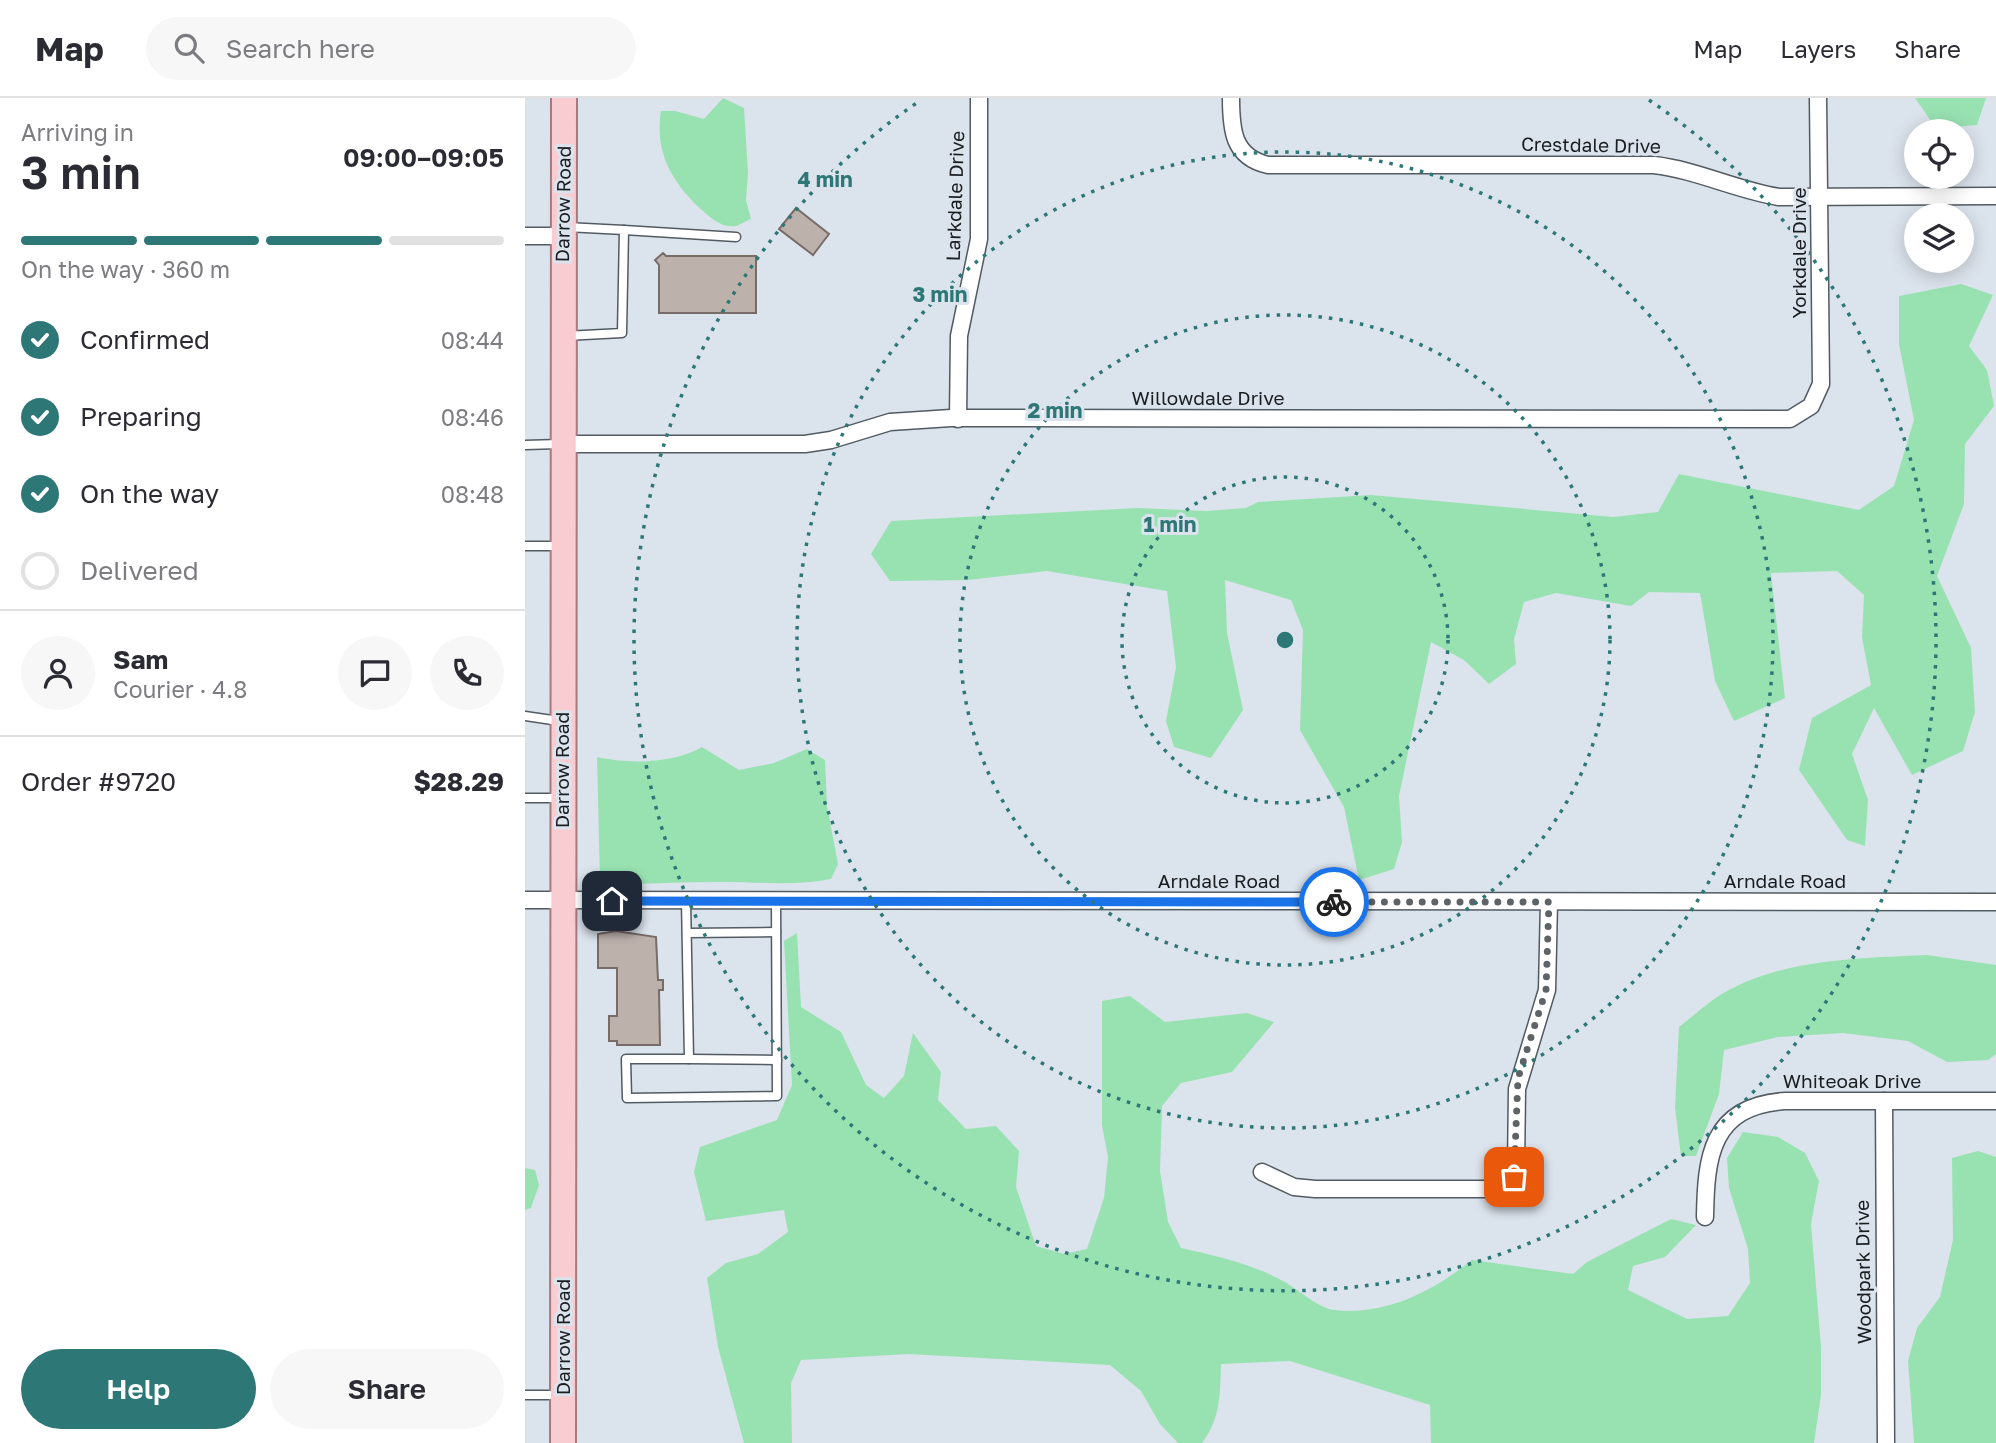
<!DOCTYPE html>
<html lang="en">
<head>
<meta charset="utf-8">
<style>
	body { margin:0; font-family:"Golos Text",sans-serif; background:#f7f7f7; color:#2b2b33; height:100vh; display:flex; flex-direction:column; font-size:26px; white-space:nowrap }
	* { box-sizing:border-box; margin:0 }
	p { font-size:23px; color:#7c7c81 }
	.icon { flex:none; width:38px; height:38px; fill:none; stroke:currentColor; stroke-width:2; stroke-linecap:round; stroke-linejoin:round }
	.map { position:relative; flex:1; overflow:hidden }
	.sheet { display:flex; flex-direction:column; background:#fff; width:525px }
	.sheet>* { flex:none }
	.fabs { position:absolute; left:1379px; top:21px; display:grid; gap:14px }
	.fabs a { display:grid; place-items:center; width:70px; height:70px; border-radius:50%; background:#fff; box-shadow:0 4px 18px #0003; font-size:35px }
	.pin { position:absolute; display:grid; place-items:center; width:60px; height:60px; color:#fff; margin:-30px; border-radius:14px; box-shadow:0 4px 10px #0006 }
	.courier { position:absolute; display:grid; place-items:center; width:70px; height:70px; margin:-35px; border:5px solid #1a73e8; border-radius:50%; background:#fff; color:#222; box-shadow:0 2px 9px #0007 }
	.head em { font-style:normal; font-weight:600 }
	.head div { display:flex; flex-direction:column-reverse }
	.head { display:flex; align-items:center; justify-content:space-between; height:119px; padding:0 21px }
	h1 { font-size:46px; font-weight:600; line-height:52px }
	.bar { display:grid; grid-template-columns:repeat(4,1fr); gap:10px 7px; align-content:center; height:84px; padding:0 21px }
	.bar i { height:9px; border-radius:5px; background:#e1e1e2 }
	.bar .active { background:#2e7777 }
	.bar p { grid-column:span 4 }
	.line { display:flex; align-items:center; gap:18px; padding:0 21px; border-top:2px solid #e1e1e2 }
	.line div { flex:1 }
	.round { display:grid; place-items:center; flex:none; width:74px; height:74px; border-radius:37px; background:#f7f7f7 }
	ol { padding:0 21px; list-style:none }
	li { display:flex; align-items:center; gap:21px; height:77px }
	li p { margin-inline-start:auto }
	li .icon { padding:7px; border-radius:50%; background:#2e7777; color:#fff; stroke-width:4 }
	li:last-child { color:#7c7c81 }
	li i { width:38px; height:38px; border:4px solid #e1e1e2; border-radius:50% }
	.button { display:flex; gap:14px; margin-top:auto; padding:14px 21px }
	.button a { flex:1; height:80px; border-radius:42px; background:#2e7777; color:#fff; font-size:28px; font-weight:600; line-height:80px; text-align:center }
	.button a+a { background:#f7f7f7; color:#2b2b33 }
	header { display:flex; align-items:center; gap:42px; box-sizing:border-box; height:98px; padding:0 35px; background:#fff; border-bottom:2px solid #e1e1e2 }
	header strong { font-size:33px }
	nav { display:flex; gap:38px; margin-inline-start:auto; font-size:24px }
	.search { width:490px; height:63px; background:#f7f7f7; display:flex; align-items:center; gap:18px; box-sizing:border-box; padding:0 24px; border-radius:38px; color:#7c7c81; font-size:26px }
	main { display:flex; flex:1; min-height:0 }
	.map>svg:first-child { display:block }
	.green { fill:#98e2b2 }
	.building { fill:#bdb1ac; stroke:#786c68; stroke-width:2 }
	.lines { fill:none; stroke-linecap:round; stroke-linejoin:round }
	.lane-casing { stroke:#525a62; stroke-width:11 }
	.street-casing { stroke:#525a62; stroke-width:19 }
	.primary-casing { stroke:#a8797e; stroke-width:28 }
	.lane { stroke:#fff; stroke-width:8 }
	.street { stroke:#fff; stroke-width:16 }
	.primary { stroke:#f8ccd0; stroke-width:24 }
	.done { stroke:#5e6368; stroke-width:7; stroke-dasharray:0 12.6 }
	.route { stroke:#1a73e8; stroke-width:9 }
	.ring { fill:none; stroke:#2e7777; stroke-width:3.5; stroke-dasharray:3.5 7 }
	.labels { text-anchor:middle; stroke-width:6; stroke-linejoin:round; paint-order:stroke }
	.street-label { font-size:19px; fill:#1a1e21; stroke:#dbe3ec }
	.centre { fill:#2e7777; stroke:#dbe3ec; stroke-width:3.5 }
	.ring-label { font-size:21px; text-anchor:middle; font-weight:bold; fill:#2e7777; stroke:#dbe3ec; stroke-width:6; stroke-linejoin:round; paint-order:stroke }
</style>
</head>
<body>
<header>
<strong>Map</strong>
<div class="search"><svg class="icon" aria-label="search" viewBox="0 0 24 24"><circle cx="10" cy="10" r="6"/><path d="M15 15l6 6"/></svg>Search here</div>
<nav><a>Map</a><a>Layers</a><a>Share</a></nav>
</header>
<main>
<section class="sheet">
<div class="head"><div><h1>3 min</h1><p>Arriving in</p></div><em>09:00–09:05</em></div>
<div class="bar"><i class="active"></i><i class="active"></i><i class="active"></i><i></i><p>On the way · 360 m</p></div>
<ol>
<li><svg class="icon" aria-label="check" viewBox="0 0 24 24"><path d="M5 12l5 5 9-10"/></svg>Confirmed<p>08:44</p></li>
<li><svg class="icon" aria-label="check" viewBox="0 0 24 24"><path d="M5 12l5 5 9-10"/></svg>Preparing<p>08:46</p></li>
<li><svg class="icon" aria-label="check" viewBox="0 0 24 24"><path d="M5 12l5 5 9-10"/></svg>On the way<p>08:48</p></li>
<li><i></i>Delivered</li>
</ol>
<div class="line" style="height:126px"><a class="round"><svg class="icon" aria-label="person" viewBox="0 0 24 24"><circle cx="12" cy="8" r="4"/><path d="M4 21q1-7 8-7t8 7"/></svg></a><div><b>Sam</b><p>Courier · 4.8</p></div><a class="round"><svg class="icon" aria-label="chat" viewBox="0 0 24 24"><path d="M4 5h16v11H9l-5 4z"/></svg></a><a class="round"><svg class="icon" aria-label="phone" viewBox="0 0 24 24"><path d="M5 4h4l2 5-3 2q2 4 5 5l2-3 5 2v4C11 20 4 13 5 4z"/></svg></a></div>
<div class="line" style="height:91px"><div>Order #9720</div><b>$28.29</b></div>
<div class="button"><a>Help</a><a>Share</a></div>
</section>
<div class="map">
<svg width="1471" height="1345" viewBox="0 0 1471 1345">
	<rect width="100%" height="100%" fill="#dbe3ec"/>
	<g class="green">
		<path d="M 198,0 L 219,10 L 223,75 L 221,102 L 226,121 C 221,123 215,127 211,128 C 197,130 187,121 178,113 C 148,86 129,55 136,13 L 150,13 L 179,21 Z"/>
		<path d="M 1390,0 L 1461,0 L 1452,27 L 1411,30 Z"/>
		<path d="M 1436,186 L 1468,197 L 1444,248 L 1462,272 L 1469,308 L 1440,346 L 1439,406 L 1412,478 L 1446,550 L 1450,614 L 1438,653 L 1387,677 L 1349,610 L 1327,656 L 1343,702 L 1340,748 L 1322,742 L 1274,672 L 1287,620 L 1346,587 L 1337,539 L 1339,497 L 1312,473 L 1246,475 L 1260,600 L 1209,623 L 1190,583 L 1175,495 L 1124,494 L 1106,508 L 1031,495 L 999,504 L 989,541 L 991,566 L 964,586 L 939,562 L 906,544 L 874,698 L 877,744 L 869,771 L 834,782 L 819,709 L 775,632 L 778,532 L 766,502 L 700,482 L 702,535 L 718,612 L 686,660 L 649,649 L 641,623 L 651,569 L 642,493 L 522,473 L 443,482 L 365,483 L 346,456 L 366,423 L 613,410 L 681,413 L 721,410 L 733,404 L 846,397 L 1088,419 L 1133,414 L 1154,376 L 1334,412 L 1369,388 L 1389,322 L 1374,246 L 1374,198 Z"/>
		<path d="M 177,649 L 214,672 L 249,665 L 282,651 L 300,662 L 302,708 L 313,766 L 306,781 C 267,789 228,783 188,784 C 152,784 116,787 80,785 L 75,782 L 72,659 C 103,666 149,666 177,649 Z"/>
		<path d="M 272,835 L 276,909 L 316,934 L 341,987 L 359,1000 L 379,978 L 388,935 L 416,974 L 413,1002 L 441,1031 L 471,1028 L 494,1053 L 491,1089 L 511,1148 L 539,1156 L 562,1151 L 579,1100 L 583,1059 L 577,1027 L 577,903 L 605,898 L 640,924 L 722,915 L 749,924 L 707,974 L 656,985 L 637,1008 L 635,1073 L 643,1124 L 656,1150 C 691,1158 725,1165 758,1183 C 773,1191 793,1210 809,1212 C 861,1218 908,1193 947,1162 L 1048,1176 L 1062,1164 L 1146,1121 L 1171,1127 L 1140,1159 L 1108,1168 L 1103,1192 L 1162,1221 L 1203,1218 L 1225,1185 L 1223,1151 L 1204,1090 L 1202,1060 L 1218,1034 L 1253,1039 L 1280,1055 L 1294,1083 L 1286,1126 L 1296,1249 L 1296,1297 L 1289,1345 L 906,1345 L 905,1307 L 765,1263 L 696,1266 C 695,1295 696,1320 677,1345 L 653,1345 L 635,1326 L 616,1293 L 585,1267 L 384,1256 L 276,1262 L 266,1285 L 267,1345 L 219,1345 L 193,1249 L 182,1180 L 201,1165 L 233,1156 L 263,1134 L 259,1112 L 181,1123 L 169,1074 L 175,1049 L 252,1022 L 267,987 L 259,843 Z"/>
		<path d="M 1402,857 L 1471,867 L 1471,956 L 1463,962 L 1422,964 L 1383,943 L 1318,935 L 1253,939 L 1199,952 L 1194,996 L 1171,1058 L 1156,1058 L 1150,1010 L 1154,929 C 1170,917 1185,902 1202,893 C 1260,861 1336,860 1402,857 Z"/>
		<path d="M 1453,1053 L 1471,1059 L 1471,1345 L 1389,1345 L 1383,1263 L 1392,1230 L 1415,1199 L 1428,1142 L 1427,1060 Z"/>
		<path d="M 0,1070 L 10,1072 L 14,1087 L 6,1110 L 0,1112 Z"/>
	</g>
	<g class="building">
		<path d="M 271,110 L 304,136 L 288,157 L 254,131 Z"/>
		<path d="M 138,155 L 141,158 L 231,158 L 231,215 L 134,215 L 134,167 L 130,162 Z"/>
		<path d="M 91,833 L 131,839 L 133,882 L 138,882 L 138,892 L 134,892 L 135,947 L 92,947 L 92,943 L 84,943 L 84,918 L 92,918 L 92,870 L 73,870 L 73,836 Z"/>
	</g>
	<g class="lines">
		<g class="lane-casing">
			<g id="lane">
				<path d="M 99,132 L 211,139"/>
				<path d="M 40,238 L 97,235 L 99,132 L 41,129"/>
				<path d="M 0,347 L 34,346"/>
				<path d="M 0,448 L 35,448"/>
				<path d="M 0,618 L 34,623"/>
				<path d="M 0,700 L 34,700"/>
				<path d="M 161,802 L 164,961 L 101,961 L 102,1000 L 252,998 L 251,803"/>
				<path d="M 162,835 L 251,834"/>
				<path d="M 164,961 L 252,962"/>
				<path d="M 0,1297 L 35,1297"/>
			</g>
		</g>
		<g class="street-casing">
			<g id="street">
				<path d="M 706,0 C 706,32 708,59 743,67 L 1129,67 C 1172,72 1211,92 1254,99 L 1471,98"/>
				<path d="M 0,138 L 37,138"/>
				<path d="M 433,321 L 434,238 L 454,141 L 454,0"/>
				<path d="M 37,346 L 280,346 L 306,342 L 365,324 L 426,320 L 1265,321 L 1286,308 L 1296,286 L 1293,0"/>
				<path d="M 0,802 L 1471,804"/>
				<path d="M 1359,1003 L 1361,1345"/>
				<path d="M 737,1074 L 769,1089 L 790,1091 L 970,1091 L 984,1086 L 991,1071 L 992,991 L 1022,892 L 1024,804"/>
				<path d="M 1180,1119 C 1181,1060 1185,1008 1260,1003 L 1471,1003"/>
			</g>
		</g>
		<g class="primary-casing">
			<path id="primary" d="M 38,1345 L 39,0"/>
		</g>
		<use href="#lane" class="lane"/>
		<use href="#street" class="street"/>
		<use href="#primary" class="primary"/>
	</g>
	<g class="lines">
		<path class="done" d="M 809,804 L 1024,804 L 1021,892 L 993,980 L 989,1079"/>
		<path class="route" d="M 87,803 L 809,804"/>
	</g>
	<g class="ring">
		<circle cx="760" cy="542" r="163"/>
		<circle cx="760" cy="542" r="325"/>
		<circle cx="760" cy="542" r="488"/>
		<path d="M1124 2A651 651 0 1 1 396 2"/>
	</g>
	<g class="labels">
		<g class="street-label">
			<text transform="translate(1066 47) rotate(1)" y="7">Crestdale Drive</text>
			<text transform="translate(430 98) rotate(-88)" y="7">Larkdale Drive</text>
			<text transform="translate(38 106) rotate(-89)" y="7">Darrow Road</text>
			<text transform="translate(1274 155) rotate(-90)" y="7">Yorkdale Drive</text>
			<text x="683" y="307">Willowdale Drive</text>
			<text transform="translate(37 672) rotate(-90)" y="7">Darrow Road</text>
			<text x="694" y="790">Arndale Road</text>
			<text x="1260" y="790">Arndale Road</text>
			<text x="1327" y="990">Whiteoak Drive</text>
			<text transform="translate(1338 1174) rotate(-91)" y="7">Woodpark Drive</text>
			<text transform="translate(38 1239) rotate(-90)" y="7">Darrow Road</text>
		</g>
	</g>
	<circle cx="760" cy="542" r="10" class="centre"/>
	<g class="ring-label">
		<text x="300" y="89">4 min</text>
		<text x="415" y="204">3 min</text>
		<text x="530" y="320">2 min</text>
		<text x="645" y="434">1 min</text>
	</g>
</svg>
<div class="fabs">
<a><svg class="icon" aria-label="locate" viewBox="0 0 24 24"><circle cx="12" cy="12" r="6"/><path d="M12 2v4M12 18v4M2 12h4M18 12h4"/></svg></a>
<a><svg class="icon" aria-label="layers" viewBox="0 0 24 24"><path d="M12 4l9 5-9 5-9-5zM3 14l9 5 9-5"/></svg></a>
</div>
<div class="pin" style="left:989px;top:1079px;background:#ea580c"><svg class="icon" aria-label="bag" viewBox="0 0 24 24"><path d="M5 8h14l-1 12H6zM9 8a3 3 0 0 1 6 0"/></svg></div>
<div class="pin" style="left:87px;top:803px;background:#1f2937"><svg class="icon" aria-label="home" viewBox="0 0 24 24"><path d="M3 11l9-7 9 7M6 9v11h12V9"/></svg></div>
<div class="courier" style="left:809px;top:804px"><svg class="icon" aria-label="bike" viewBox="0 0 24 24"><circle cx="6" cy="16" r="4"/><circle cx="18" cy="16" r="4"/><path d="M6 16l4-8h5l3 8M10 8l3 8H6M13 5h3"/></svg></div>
</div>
</main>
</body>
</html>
